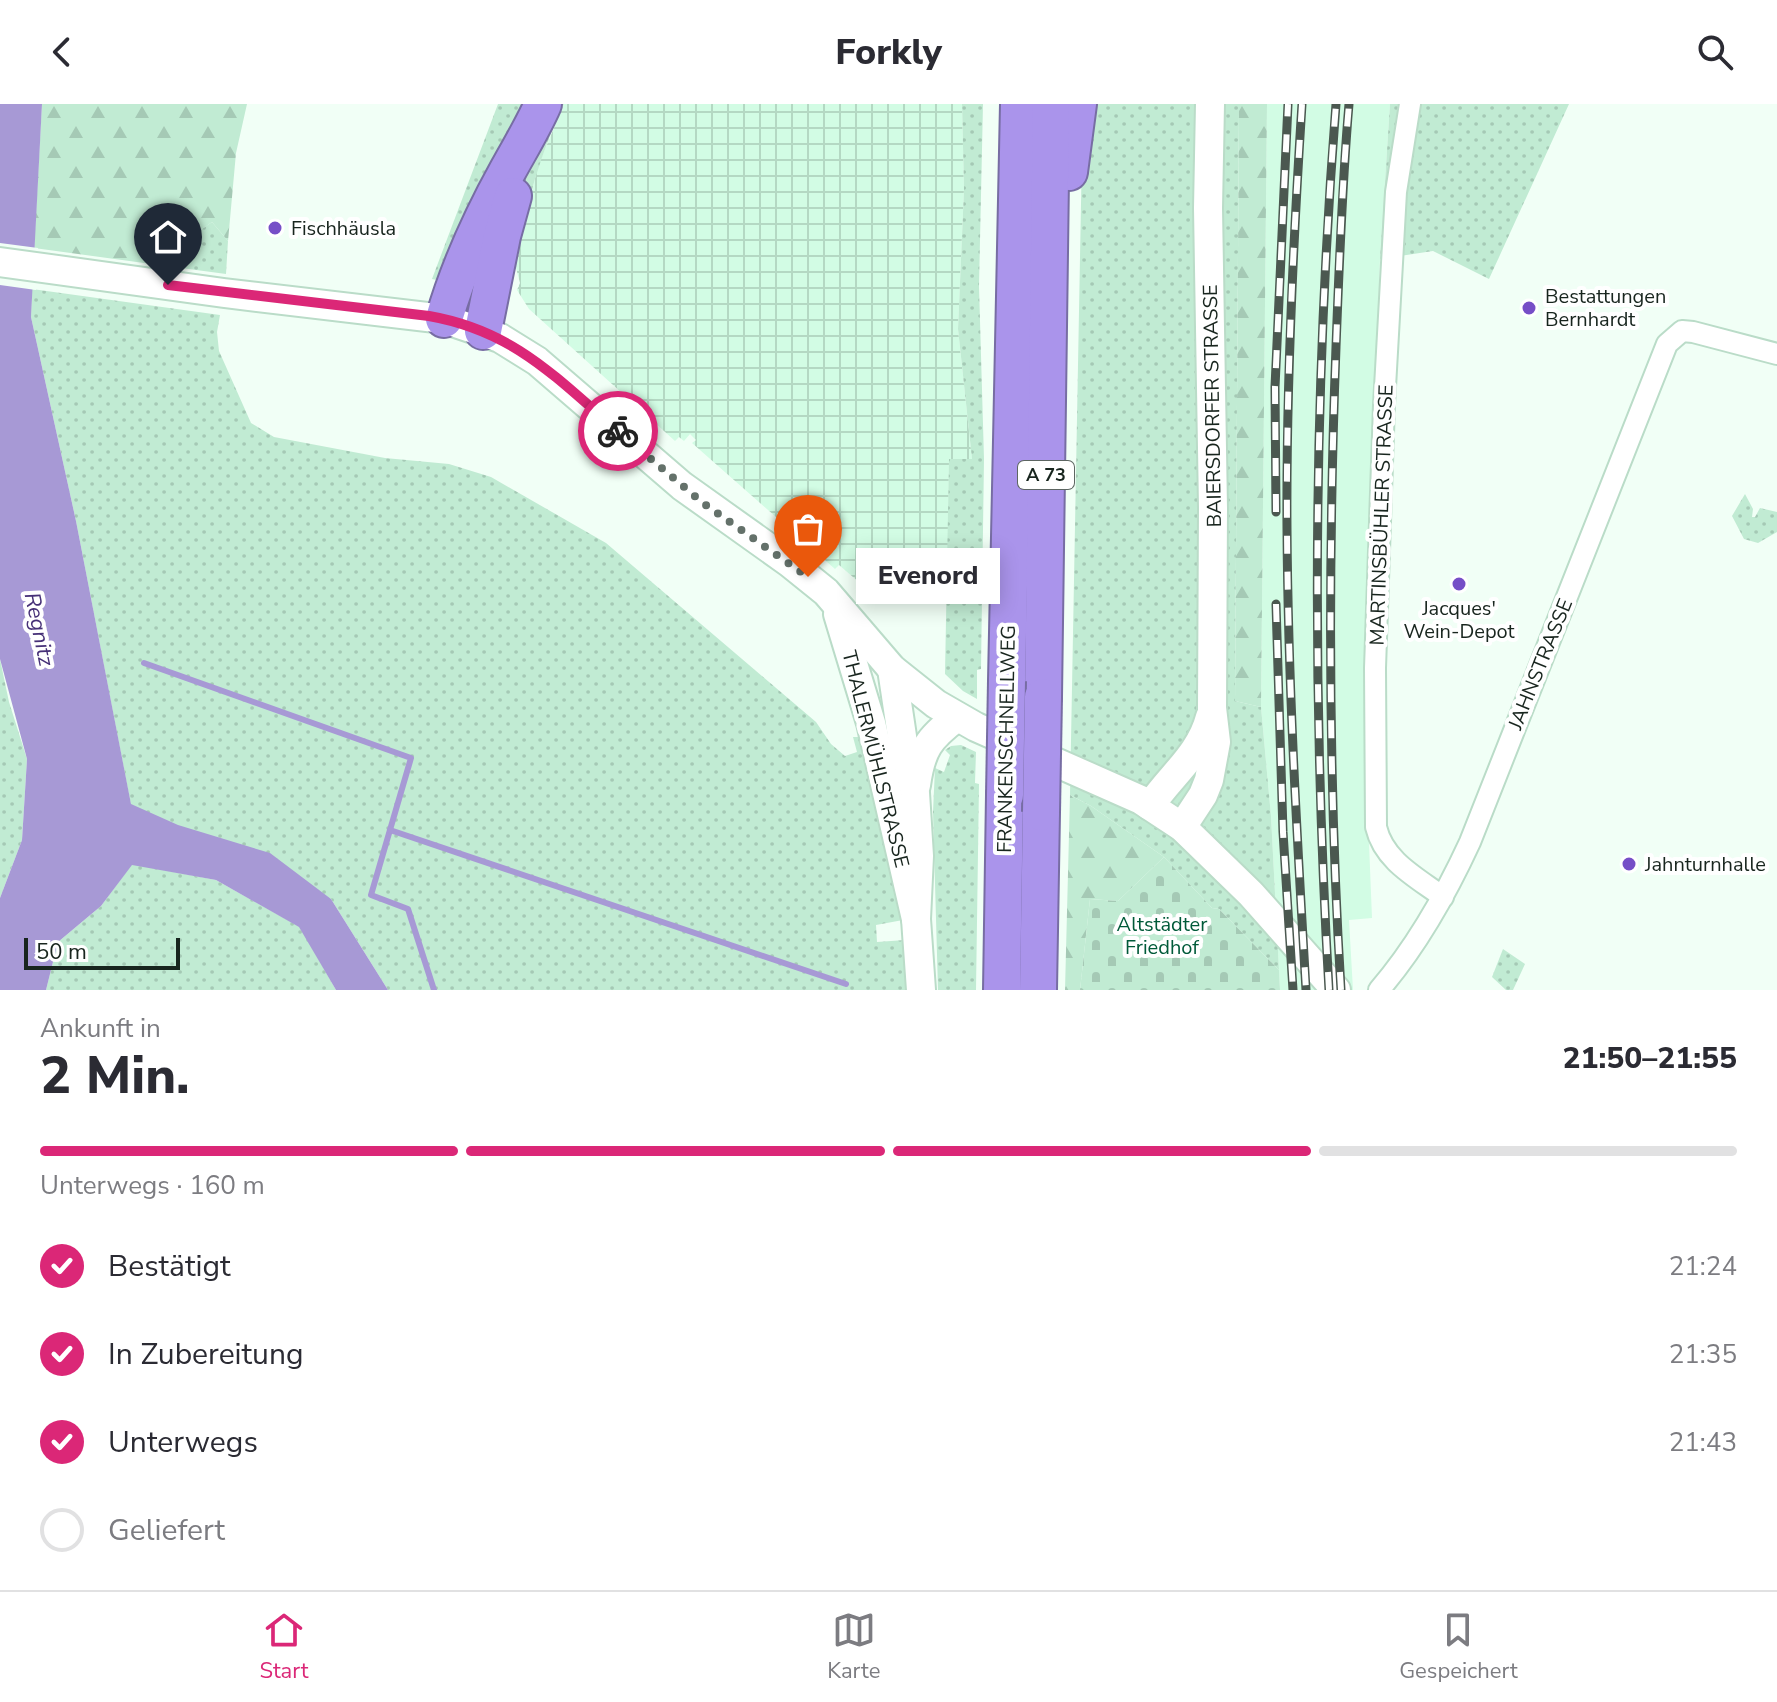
<!DOCTYPE html>
<html lang="de">
<head>
<meta charset="utf-8">
<style>
	body { margin:0; font-family:"Nunito Sans",sans-serif; background:#f2f2f3; color:#2b2b33; height:100vh; display:flex; flex-direction:column; font-size:30px; white-space:nowrap }
	* { box-sizing:border-box; margin:0 }
	p { font-size:26px; color:#7c7c81 }
	.icon { flex:none; width:44px; height:44px; fill:none; stroke:currentColor; stroke-width:2; stroke-linecap:round; stroke-linejoin:round }
	.map { position:relative; height:886px; overflow:hidden }
	.drawer { display:flex; flex-direction:column; background:#fff; flex:1 }
	.drawer>* { flex:none }
	.scale { position:absolute; left:24px; bottom:20px; width:156px; box-sizing:border-box; padding-left:8px; border:4px solid #18251e; border-top:0; font-size:22px; line-height:28px; white-space:nowrap; color:#18251e; -webkit-text-stroke:6px #fff; paint-order:stroke }
	.pin { position:absolute; display:grid; place-items:center; width:68px; height:68px; color:#fff; margin:-82px -34px; border-radius:50% 50% 50% 0; rotate:-45deg; box-shadow:0 0 8px #0007 }
	.pin .icon { rotate:45deg }
	.courier { position:absolute; display:grid; place-items:center; width:80px; height:80px; margin:-40px; border:6px solid #db2777; border-radius:50%; background:#fff; color:#222; box-shadow:0 2px 10px #0007 }
	.bubble { position:absolute; height:56px; border-radius:0px; background:#fff; box-shadow:0 4px 20px #0003; font-size:26px; font-weight:800; line-height:56px; text-align:center }
	.summary em { font-style:normal; font-weight:800 }
	.summary div { display:flex; flex-direction:column-reverse }
	.summary { display:flex; align-items:center; justify-content:space-between; height:136px; padding:0 40px }
	h1 { font-size:52px; font-weight:800; line-height:60px }
	.bar { display:grid; grid-template-columns:repeat(4,1fr); gap:12px 8px; align-content:center; height:96px; padding:0 40px }
	.bar i { height:10px; border-radius:6px; background:#e1e1e2 }
	.bar .current { background:#db2777 }
	.bar p { grid-column:span 4 }
	ol { padding:0 40px; list-style:none }
	li { display:flex; align-items:center; gap:24px; height:88px }
	li p { margin-inline-start:auto }
	li .icon { padding:8px; border-radius:50%; background:#db2777; color:#fff; stroke-width:4 }
	li:last-child { color:#7c7c81 }
	li i { width:44px; height:44px; border:4px solid #e1e1e2; border-radius:50% }
	header { display:flex; justify-content:space-between; align-items:center; height:104px; padding:0 40px; background:#fff; font-size:36px; font-weight:800 }
	.tabs { display:flex; justify-content:space-around; align-items:center; height:112px; border-top:2px solid #e1e1e2; background:#fff; font-size:22px; color:#7c7c81 }
	.tabs a { display:grid; justify-items:center; gap:4px }
	.tabs .current { color:#db2777 }
	.map>svg:first-child { display:block }
	.built { fill:#d2fce4 }
	.industrial { fill:url(#industrial-grid) }
	.grass { fill:url(#grass-dots) }
	.forest { fill:url(#forest-firs) }
	.cemetery { fill:url(#cemetery-stones) }
	.water { fill:#a799d5 }
	.pier { fill:#f1fff6 }
	.lines { fill:none; stroke-linecap:round; stroke-linejoin:round }
	.stream { stroke:#a799d5; stroke-width:6 }
	.street-casing { stroke:#badcc8; stroke-width:24 }
	.secondary-casing { stroke:#badcc8; stroke-width:32 }
	.highway-casing { stroke:#776da3; stroke-width:40 }
	.street { stroke:#fff; stroke-width:20 }
	.secondary { stroke:#fff; stroke-width:28 }
	.highway { stroke:#aa94eb; stroke-width:36 }
	.rail-casing { stroke:#4b5850; stroke-width:9 }
	.rail { stroke:#fff; stroke-width:6; stroke-dasharray:18; stroke-linecap:butt }
	.highway-bridge-casing { stroke:#776da3; stroke-width:40; stroke-linecap:butt }
	.highway-bridge { stroke:#aa94eb; stroke-width:36 }
	.done { stroke:#64716a; stroke-width:8; stroke-dasharray:0 14.4 }
	.route { stroke:#db2777; stroke-width:10 }
	.poi-dot { fill:#764ec7; stroke:#fff; stroke-width:3 }
	.labels { text-anchor:middle; stroke-width:8; stroke-linejoin:round; paint-order:stroke }
	.shield { fill:#fff; stroke:#5d6662; stroke-width:2 }
	.shield-label { font-size:18px; font-weight:bold; fill:#18251e }
	.poi-label { font-size:20px; fill:#18251e; stroke:#fff; text-anchor:start }
	.street-label { font-size:20px; fill:#18251e; stroke:#fff }
	.park-label { font-size:20px; fill:#005a39; stroke:#fff }
	.water-label { font-size:22px; font-style:italic; fill:#463077; stroke:#fff }
</style>
</head>
<body>
<header><svg class="icon" aria-label="back" viewBox="0 0 24 24"><path d="M15 5l-7 7 7 7"/></svg>Forkly<svg class="icon" aria-label="search" viewBox="0 0 24 24"><circle cx="10" cy="10" r="6"/><path d="M15 15l6 6"/></svg></header>
<div class="map">
<svg width="1777" height="886" viewBox="0 0 1777 886">
	<defs>
		<pattern id="industrial-grid" width="8" height="8" patternUnits="userSpaceOnUse" patternTransform="scale(2)"><rect width="8" height="8" fill="#d2fce4"/><path d="M0 4h8M4 0v8" fill="none" stroke="#b4d8c3"/></pattern>
		<pattern id="grass-dots" width="8" height="8" patternUnits="userSpaceOnUse" patternTransform="scale(2)"><rect width="8" height="8" fill="#c1ebd3"/><path d="M2 2h.1M6 6h.1" fill="none" stroke="#a5c9b5" stroke-width="1.8" stroke-linecap="round"/></pattern>
		<pattern id="forest-firs" width="22" height="20" patternUnits="userSpaceOnUse" patternTransform="scale(2)"><rect width="22" height="20" fill="#c1ebd3"/><path d="M5 1l3.5 6h-7zM16 11l3.5 6h-7z" fill="#a5c9b5"/></pattern>
		<pattern id="cemetery-stones" width="16" height="16" patternUnits="userSpaceOnUse" patternTransform="scale(2)"><rect width="16" height="16" fill="#c1ebd3"/><path d="M2 7V4a2 2 0 0 1 4 0v3zM10 15v-3a2 2 0 0 1 4 0v3z" fill="#a5c9b5"/></pattern>
	</defs>
	<rect width="100%" height="100%" fill="#f1fff6"/>
	<path class="built" d="M 1267,0 L 1390,0 L 1380,155 L 1372,386 L 1369,739 L 1372,814 L 1349,816 L 1353,886 L 1280,886 L 1271,712 L 1261,603 Z"/>
	<path class="industrial" d="M 564,0 L 962,0 L 964,85 L 958,225 L 972,355 L 949,355 L 948,484 L 922,485 L 922,490 L 914,493 L 890,472 L 874,491 L 839,461 L 835,465 L 692,339 L 696,336 L 690,330 L 684,337 L 679,333 L 675,337 L 529,205 L 517,186 L 520,179 L 516,164 L 519,140 L 538,62 Z"/>
	<g class="grass">
		<path d="M 498,0 L 564,0 C 539,52 524,106 516,164 L 486,186 L 432,175 Z"/>
		<path d="M 962,0 L 983,0 L 979,182 L 984,355 L 981,565 L 977,566 L 977,595 L 963,587 L 945,570 L 949,355 L 972,355 L 958,225 L 964,85 Z"/>
		<path d="M 1086,0 L 1239,0 L 1235,597 L 1261,603 L 1271,712 L 1279,866 L 1219,805 L 1212,804 L 1164,753 L 1091,702 L 1070,691 L 1082,46 Z"/>
		<path d="M 1390,0 L 1569,0 L 1489,175 L 1433,147 L 1380,155 Z"/>
		<path d="M 212,118 L 228,137 L 226,170 L 144,159 L 146,139 L 183,138 Z"/>
		<path d="M 32,185 L 220,211 L 217,228 L 219,247 L 251,319 L 274,333 L 385,354 L 449,360 L 491,373 L 606,439 L 816,618 L 831,640 L 845,652 L 857,648 L 853,633 L 866,633 L 903,816 L 876,821 L 877,838 L 905,836 L 910,886 L 388,886 L 331,795 L 131,701 L 76,417 L 31,213 Z"/>
		<path d="M 1745,390 L 1753,405 L 1752,413 L 1755,413 L 1760,404 L 1777,408 L 1777,428 L 1758,439 L 1744,435 L 1732,412 Z"/>
		<path d="M 0,555 L 9,598 L 27,655 L 22,736 L 0,794 Z"/>
		<path d="M 961,641 L 976,648 L 975,679 L 979,680 L 976,886 L 938,886 L 933,708 L 935,664 L 944,668 L 950,651 L 945,646 L 951,642 Z"/>
		<path d="M 132,760 L 216,776 L 300,823 L 336,886 L 46,886 L 58,838 L 101,802 Z"/>
		<path d="M 1503,845 L 1525,860 L 1513,886 L 1506,886 L 1492,873 Z"/>
	</g>
	<g class="forest">
		<path d="M 42,0 L 247,0 L 236,49 L 228,137 L 212,118 L 183,139 L 146,139 L 144,159 L 34,144 Z"/>
		<path d="M 1239,0 L 1267,0 L 1261,603 L 1235,597 Z"/>
		<path d="M 1070,691 L 1091,702 L 1164,753 L 1118,797 L 1090,795 L 1080,886 L 1065,886 Z"/>
	</g>
	<path class="cemetery" d="M 1164,753 L 1212,804 L 1219,805 L 1279,866 L 1280,886 L 1080,886 L 1090,795 L 1118,797 Z"/>
	<path class="water" d="M 0,0 L 42,0 L 31,213 L 76,417 L 131,700 L 178,721 L 270,749 L 331,795 L 388,886 L 336,886 L 299,823 L 216,776 L 132,761 L 101,802 L 58,838 L 46,886 L 0,886 L 0,794 L 22,736 L 27,655 L 0,555 Z"/>
	<path class="pier" d="M 0,139 L 38,144 L 36,186 L 0,181 Z"/>
	<g class="lines">
		<g class="stream">
			<path d="M 144,559 L 411,654 L 371,791 L 408,805 L 434,886"/>
			<path d="M 390,726 L 846,880"/>
		</g>
		<g class="street-casing">
			<g id="street">
				<path d="M 1410,0 L 1396,88 L 1384,301 L 1375,564 L 1376,723 C 1384,757 1416,773 1443,793"/>
				<path d="M 1379,886 C 1417,842 1446,790 1470,738 L 1667,240 L 1682,227 L 1693,228 L 1777,250"/>
			</g>
		</g>
		<g class="secondary-casing">
			<g id="secondary">
				<path d="M 0,158 L 224,189 L 444,215 L 500,234 L 537,257 L 682,382 L 790,459 L 826,488 L 892,565 L 936,600 L 976,623 L 1141,696 L 1182,723 L 1251,790 L 1336,886"/>
				<path d="M 838,510 L 871,619 L 916,815"/>
				<path d="M 892,565 L 903,639 L 915,689 L 919,752 L 916,815 L 921,886"/>
				<path d="M 916,681 C 921,645 929,634 957,613"/>
				<path d="M 1150,702 C 1171,671 1200,651 1210,613"/>
				<path d="M 1182,723 L 1203,691 L 1209,676 L 1216,638 L 1212,604 L 1213,404 L 1208,104 L 1210,0"/>
			</g>
		</g>
		<g class="highway-casing">
			<g id="highway">
				<path d="M 1069,68 L 1078,0"/>
				<path d="M 444,215 C 459,163 482,113 508,66 C 520,44 533,23 543,0"/>
				<path d="M 483,227 L 502,132 L 513,92"/>
				<path d="M 1007,577 L 1019,0"/>
				<path d="M 1043,593 L 1051,0"/>
				<path d="M 1002,886 L 1005,691"/>
				<path d="M 1038,886 L 1041,708"/>
			</g>
		</g>
		<use href="#street" class="street"/>
		<use href="#secondary" class="secondary"/>
		<use href="#highway" class="highway"/>
		<g class="rail-casing">
			<g id="rail">
				<path d="M 1302,0 C 1293,141 1286,283 1287,425 C 1288,579 1297,732 1306,886"/>
				<path d="M 1276,408 L 1275,283 L 1288,0"/>
				<path d="M 1276,500 L 1283,728 L 1293,886"/>
				<path d="M 1329,886 C 1312,591 1313,294 1336,0"/>
				<path d="M 1341,886 C 1328,672 1328,457 1336,243 C 1339,162 1342,81 1349,0"/>
			</g>
		</g>
		<use href="#rail" class="rail"/>
		<g class="highway-bridge-casing">
			<g id="highway-bridge">
				<path d="M 1005,691 L 1007,577"/>
				<path d="M 1041,708 L 1043,593"/>
			</g>
		</g>
		<use href="#highway-bridge" class="highway-bridge"/>
	</g>
	<g class="lines">
		<path class="done" d="M 618,327 L 703,399 L 808,473"/>
		<path class="route" d="M 168,181 L 429,212 C 514,227 555,273 618,327"/>
	</g>
	<g class="poi-dot">
		<circle cx="275" cy="124" r="8"/>
		<circle cx="1529" cy="204" r="8"/>
		<circle cx="1459" cy="480" r="8"/>
		<circle cx="1629" cy="760" r="8"/>
	</g>
	<g class="labels">
		<rect class="shield" x="1018" y="357" width="56" height="28" rx="6"/>
		<g class="shield-label">
			<text x="1046" y="377">A 73</text>
		</g>
		<g class="poi-label">
			<text x="291" y="131">Fischhäusla</text>
			<text x="1545" y="199">Bestattungen<tspan x="1545" dy="23">Bernhardt</tspan></text>
			<text x="1459" y="511" text-anchor="middle">Jacques'<tspan x="1459" dy="23">Wein-Depot</tspan></text>
			<text x="1645" y="767">Jahnturnhalle</text>
		</g>
		<g class="street-label">
			<text transform="translate(1212 302) rotate(-91)" y="7">BAIERSDORFER STRASSE</text>
			<text transform="translate(1381 411) rotate(-88)" y="7">MARTINSBÜHLER STRASSE</text>
			<text transform="translate(1540 560) rotate(-68)" y="7">JAHNSTRASSE</text>
			<text transform="translate(1006 635) rotate(-89)" y="7">FRANKENSCHNELLWEG</text>
			<text transform="translate(876 655) rotate(76)" y="7">THALERMÜHLSTRASSE</text>
		</g>
		<g class="park-label">
			<text x="1162" y="827">Altstädter<tspan x="1162" dy="23">Friedhof</tspan></text>
		</g>
		<g class="water-label">
			<text transform="translate(40 525) rotate(78)" y="8">Regnitz</text>
		</g>
	</g>
</svg>
<div class="scale">50 m</div>
<div class="pin" style="left:808px;top:473px;background:#ea580c"><svg class="icon" aria-label="bag" viewBox="0 0 24 24"><path d="M5 8h14l-1 12H6zM9 8a3 3 0 0 1 6 0"/></svg></div>
<div class="pin" style="left:168px;top:181px;background:#1f2937"><svg class="icon" aria-label="home" viewBox="0 0 24 24"><path d="M3 11l9-7 9 7M6 9v11h12V9"/></svg></div>
<div class="courier" style="left:618px;top:327px"><svg class="icon" aria-label="bike" viewBox="0 0 24 24"><circle cx="6" cy="16" r="4"/><circle cx="18" cy="16" r="4"/><path d="M6 16l4-8h5l3 8M10 8l3 8H6M13 5h3"/></svg></div>
<div class="bubble" style="left:856px;top:444px;width:144px">Evenord</div>
</div>
<section class="drawer">
<div class="summary"><div><h1>2 Min.</h1><p>Ankunft in</p></div><em>21:50–21:55</em></div>
<div class="bar"><i class="current"></i><i class="current"></i><i class="current"></i><i></i><p>Unterwegs · 160 m</p></div>
<ol>
<li><svg class="icon" aria-label="check" viewBox="0 0 24 24"><path d="M5 12l5 5 9-10"/></svg>Bestätigt<p>21:24</p></li>
<li><svg class="icon" aria-label="check" viewBox="0 0 24 24"><path d="M5 12l5 5 9-10"/></svg>In Zubereitung<p>21:35</p></li>
<li><svg class="icon" aria-label="check" viewBox="0 0 24 24"><path d="M5 12l5 5 9-10"/></svg>Unterwegs<p>21:43</p></li>
<li><i></i>Geliefert</li>
</ol>
</section>
<nav class="tabs">
<a class="current"><svg class="icon" aria-label="home" viewBox="0 0 24 24"><path d="M3 11l9-7 9 7M6 9v11h12V9"/></svg>Start</a>
<a><svg class="icon" aria-label="map" viewBox="0 0 24 24"><path d="M3 6l6-2 6 2 6-2v14l-6 2-6-2-6 2zM9 4v14M15 6v14"/></svg>Karte</a>
<a><svg class="icon" aria-label="saved" viewBox="0 0 24 24"><path d="M7 4h10v16l-5-4-5 4z"/></svg>Gespeichert</a>
</nav>
</body>
</html>
